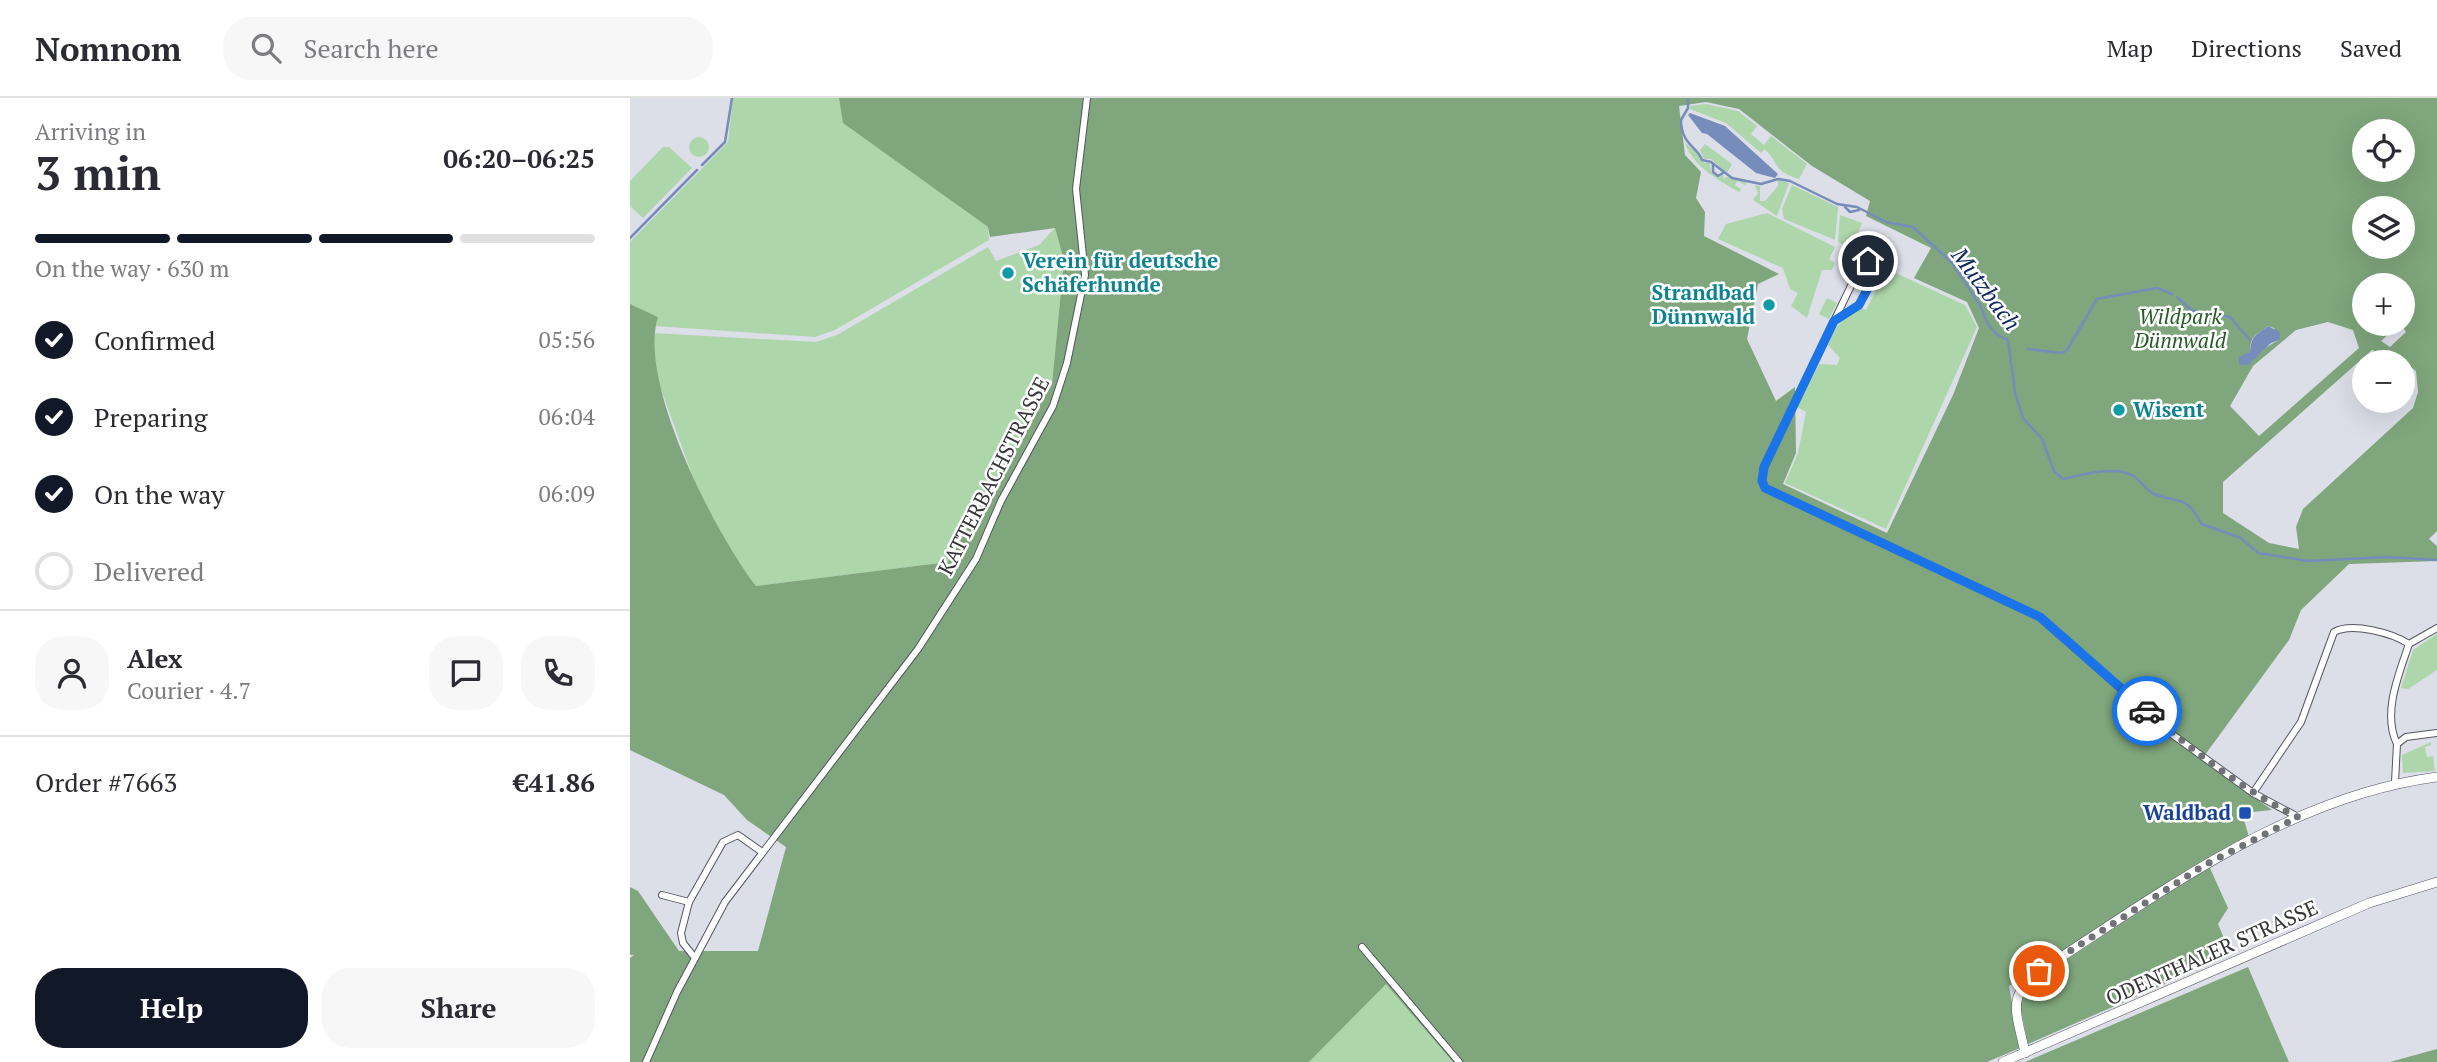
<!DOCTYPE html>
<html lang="en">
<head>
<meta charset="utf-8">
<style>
	body { margin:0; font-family:"PT Serif",serif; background:#f7f7f7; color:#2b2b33; height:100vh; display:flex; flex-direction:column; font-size:26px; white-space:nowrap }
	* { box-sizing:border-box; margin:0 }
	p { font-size:23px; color:#7c7c81 }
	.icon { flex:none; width:38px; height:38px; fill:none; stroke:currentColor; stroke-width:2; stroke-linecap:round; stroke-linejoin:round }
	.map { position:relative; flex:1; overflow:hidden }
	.sheet { display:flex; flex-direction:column; background:#fff; width:630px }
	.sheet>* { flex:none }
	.buttons { position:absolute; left:1722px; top:21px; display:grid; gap:14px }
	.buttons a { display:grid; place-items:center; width:63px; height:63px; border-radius:50%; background:#fff; box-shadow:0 7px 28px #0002; font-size:35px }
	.pin { position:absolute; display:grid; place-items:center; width:60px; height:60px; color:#fff; margin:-30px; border:4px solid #fff; border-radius:50%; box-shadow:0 2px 7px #0007 }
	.courier { position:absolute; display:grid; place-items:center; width:70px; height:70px; margin:-35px; border:5px solid #1a73e8; border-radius:50%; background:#fff; color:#222; box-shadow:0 2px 9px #0007 }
	.head em { font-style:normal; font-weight:600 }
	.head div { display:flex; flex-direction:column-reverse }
	.head { display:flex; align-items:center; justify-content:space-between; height:119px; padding:0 35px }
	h1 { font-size:46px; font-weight:600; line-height:52px }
	.bar { display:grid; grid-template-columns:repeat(4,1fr); gap:10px 7px; align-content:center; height:84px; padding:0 35px }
	.bar i { height:9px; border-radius:5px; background:#e1e1e2 }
	.bar .selected { background:#111827 }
	.bar p { grid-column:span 4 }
	.line { display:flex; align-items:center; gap:18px; padding:0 35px; border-top:2px solid #e1e1e2 }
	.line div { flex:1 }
	.round { display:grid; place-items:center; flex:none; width:74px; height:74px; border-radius:28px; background:#f7f7f7 }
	ol { padding:0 35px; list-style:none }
	li { display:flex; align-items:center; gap:21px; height:77px }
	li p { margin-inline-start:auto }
	li .icon { padding:7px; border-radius:50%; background:#111827; color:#fff; stroke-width:4 }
	li:last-child { color:#7c7c81 }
	li i { width:38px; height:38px; border:4px solid #e1e1e2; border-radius:50% }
	.action { display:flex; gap:14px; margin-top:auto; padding:14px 35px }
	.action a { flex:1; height:80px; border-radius:28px; background:#111827; color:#fff; font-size:28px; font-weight:600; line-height:80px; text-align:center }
	.action a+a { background:#f7f7f7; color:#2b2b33 }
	header { display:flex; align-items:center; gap:42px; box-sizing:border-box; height:98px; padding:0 35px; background:#fff; border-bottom:2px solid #e1e1e2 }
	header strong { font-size:33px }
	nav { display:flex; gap:38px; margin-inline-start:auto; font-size:24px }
	.search { width:490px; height:63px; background:#f7f7f7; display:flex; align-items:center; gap:18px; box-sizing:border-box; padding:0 24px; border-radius:28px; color:#7c7c81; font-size:26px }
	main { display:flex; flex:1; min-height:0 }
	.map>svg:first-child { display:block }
	.green { fill:#aed6ab }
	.forest { fill:#7fa67c; fill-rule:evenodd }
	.water { fill:#768cba }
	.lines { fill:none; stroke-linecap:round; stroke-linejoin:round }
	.stream { stroke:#768cba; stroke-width:2.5 }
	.street-casing { stroke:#55565e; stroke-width:8 }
	.secondary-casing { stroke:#55565e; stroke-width:10 }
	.street { stroke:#fff; stroke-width:6 }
	.secondary { stroke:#fff; stroke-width:9 }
	.done { stroke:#717178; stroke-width:7; stroke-dasharray:0 12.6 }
	.route { stroke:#1a73e8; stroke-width:9 }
	.culture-dot { fill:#0f9aa8; stroke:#fff; stroke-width:2.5 }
	.transit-dot { fill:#1a4fb4; stroke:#fff; stroke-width:2.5 }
	.labels { text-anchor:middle; stroke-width:5; stroke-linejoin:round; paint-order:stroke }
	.culture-label { font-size:21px; font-weight:bold; fill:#0d838f; stroke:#fff; text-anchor:start }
	.park-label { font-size:21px; font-style:italic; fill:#255b24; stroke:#fff }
	.street-label { font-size:21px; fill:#37373b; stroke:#fff }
	.transit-label { font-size:21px; font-weight:bold; fill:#164399; stroke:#fff; text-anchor:end }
	.water-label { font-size:23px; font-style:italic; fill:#122a62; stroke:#fff }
</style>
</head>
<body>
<header>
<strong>Nomnom</strong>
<div class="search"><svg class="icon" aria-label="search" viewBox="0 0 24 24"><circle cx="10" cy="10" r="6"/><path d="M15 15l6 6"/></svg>Search here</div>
<nav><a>Map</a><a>Directions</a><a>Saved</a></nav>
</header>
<main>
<section class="sheet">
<div class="head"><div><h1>3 min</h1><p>Arriving in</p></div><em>06:20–06:25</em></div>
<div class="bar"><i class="selected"></i><i class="selected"></i><i class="selected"></i><i></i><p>On the way · 630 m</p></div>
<ol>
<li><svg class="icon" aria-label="check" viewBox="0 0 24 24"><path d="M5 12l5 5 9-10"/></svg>Confirmed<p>05:56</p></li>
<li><svg class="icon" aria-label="check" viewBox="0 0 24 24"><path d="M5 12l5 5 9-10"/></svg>Preparing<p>06:04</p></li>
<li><svg class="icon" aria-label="check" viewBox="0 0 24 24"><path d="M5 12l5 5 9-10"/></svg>On the way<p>06:09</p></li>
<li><i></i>Delivered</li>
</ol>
<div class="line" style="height:126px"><a class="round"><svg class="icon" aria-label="person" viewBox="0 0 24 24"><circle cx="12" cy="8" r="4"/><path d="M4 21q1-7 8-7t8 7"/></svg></a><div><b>Alex</b><p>Courier · 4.7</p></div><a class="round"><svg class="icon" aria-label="chat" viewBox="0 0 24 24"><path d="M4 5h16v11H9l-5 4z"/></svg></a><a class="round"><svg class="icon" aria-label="phone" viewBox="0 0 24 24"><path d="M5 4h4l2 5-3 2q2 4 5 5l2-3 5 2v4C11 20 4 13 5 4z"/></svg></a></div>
<div class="line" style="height:91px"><div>Order #7663</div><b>€41.86</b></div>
<div class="action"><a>Help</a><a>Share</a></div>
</section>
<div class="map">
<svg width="1807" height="964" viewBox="0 0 1807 964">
	<rect width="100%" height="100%" fill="#dcdee8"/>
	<g class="green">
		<path d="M 103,0 L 209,0 L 214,25 L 358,129 L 359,142 L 205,232 L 185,239 L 25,228 L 28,219 L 0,206 L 0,144 L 98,44 Z"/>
		<path d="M 1076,6 L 1108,13 L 1127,28 L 1121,36 L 1134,47 L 1141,38 L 1177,66 L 1169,81 C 1140,72 1151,65 1134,51 L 1131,55 L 1096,25 L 1060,11 L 1060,8 Z"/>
		<circle cx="69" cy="49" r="10"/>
		<path d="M 1055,45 L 1071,58 L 1074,65 L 1080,65 L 1081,74 L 1088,80 L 1093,76 L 1094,82 L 1096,79 L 1117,84 L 1115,87 L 1107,83 L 1105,87 L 1111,91 L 1109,94 C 1088,82 1063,68 1055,45 Z"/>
		<path d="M 1075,46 L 1102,66 L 1097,75 L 1081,61 L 1074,61 L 1070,52 Z"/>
		<path d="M 33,49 L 39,49 L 62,70 L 13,120 L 0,108 L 0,83 Z"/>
		<path d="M 1148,82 L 1159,85 L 1147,118 L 1123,102 L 1128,95 L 1125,87 L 1130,88 L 1130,103 L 1135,103 L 1148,88 Z"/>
		<path d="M 1162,87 L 1208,109 L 1205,142 L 1154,121 L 1152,111 Z"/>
		<path d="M 1137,115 L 1205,149 L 1199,161 L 1205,165 L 1202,172 L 1192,172 L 1177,220 L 1161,208 L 1168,195 L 1160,191 L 1153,170 L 1088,141 L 1096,126 Z"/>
		<path d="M 1210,117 L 1232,125 L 1226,139 L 1221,137 L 1216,148 L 1208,144 Z"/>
		<path d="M 425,130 L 434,162 L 422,286 L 318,464 L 126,488 L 106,461 L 67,390 L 25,275 L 23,235 L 186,244 L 207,237 L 358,149 L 366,163 L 409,147 Z"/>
		<path d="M 1257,171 L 1335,207 L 1347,229 L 1256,431 L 1155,385 L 1168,355 L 1176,314 L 1167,309 L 1189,266 L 1207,267 L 1210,260 L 1198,247 C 1205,229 1213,218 1231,210 L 1236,212 Z"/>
		<path d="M 1197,200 L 1207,205 L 1199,221 L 1189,216 Z"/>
		<path d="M 1807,536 L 1807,572 L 1778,591 L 1771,590 L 1783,552 Z"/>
		<path d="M 1801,644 L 1801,647 L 1795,649 L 1797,659 L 1803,658 L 1805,673 L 1773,675 L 1772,657 Z"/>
		<path d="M 756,885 L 823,964 L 679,964 Z"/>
	</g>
	<g class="forest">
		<path d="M 209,0 L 1807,0 L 1807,433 L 1799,441 L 1807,448 L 1807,463 L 1719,466 L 1671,512 L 1659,542 L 1572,661 L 1642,712 L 1612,715 L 1619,739 L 1379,888 L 1390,950 L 1357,964 L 823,964 L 756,886 L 679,964 L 0,964 L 0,860 L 4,857 L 0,857 L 0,789 L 8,793 L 49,853 L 128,853 L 156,749 L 117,722 L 94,697 L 0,652 L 0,206 L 28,219 C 7,284 85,435 126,488 L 318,464 L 422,286 L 434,162 L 425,130 L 360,139 L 358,129 L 213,25 ZM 1076,4 L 1109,11 L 1182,68 L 1240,103 L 1236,118 L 1301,150 L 1284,180 L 1337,204 L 1349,230 L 1323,297 L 1257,435 L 1153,386 L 1166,355 L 1165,289 L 1146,303 L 1117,241 L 1128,186 L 1149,176 L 1074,138 L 1075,114 L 1066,100 L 1071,74 L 1055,57 L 1049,8 ZM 1734,33 L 1773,33 L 1773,72 L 1734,72 ZM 1734,110 L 1773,110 L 1773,149 L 1734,149 ZM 1734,187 L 1773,187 L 1771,226 L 1776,234 L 1760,249 L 1751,243 L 1770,226 L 1734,226 ZM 1698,224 L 1723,232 L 1729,250 L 1629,338 L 1600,308 L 1623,268 L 1666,232 ZM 1638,228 L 1644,230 L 1649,242 C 1637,248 1629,256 1613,259 L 1620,254 C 1621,238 1623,239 1638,228 ZM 1742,252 L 1753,256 L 1759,252 L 1786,273 L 1788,294 L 1783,310 L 1673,411 L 1666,429 L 1669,451 L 1639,445 L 1593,415 L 1593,384 Z"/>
		<path d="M 1579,768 L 1598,810 L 1588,826 L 1601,857 L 1398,946 L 1390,907 L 1399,886 Z"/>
		<path d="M 1618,869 L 1659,964 L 1395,964 Z"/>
		<path d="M 1807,951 L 1807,964 L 1760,964 Z"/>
	</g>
	<g class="water">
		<path d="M 1060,15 L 1095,28 L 1148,76 L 1145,80 L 1126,75 L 1077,36 L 1072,35 L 1058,17 Z"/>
		<path d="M 1638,228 L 1650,234 L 1649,242 L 1641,245 L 1618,267 L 1609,267 L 1609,259 L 1620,254 C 1622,238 1623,239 1638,228 Z"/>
	</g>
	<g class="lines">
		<g class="stream">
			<path d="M 1058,0 L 1058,10 L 1051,22 C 1051,47 1069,50 1072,62 L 1081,64 L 1102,80 L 1131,86 L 1148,81 L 1160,83 L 1207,106 L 1227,109 L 1256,124 L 1283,129 L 1322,165 L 1350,207 L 1358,226 L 1366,236 L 1378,242 L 1385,294 L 1393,320 L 1412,341 L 1424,373 L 1433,381 C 1452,377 1486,367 1503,378 C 1511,382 1516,392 1524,396 C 1552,407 1554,395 1572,426 L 1611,440 L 1628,455 L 1678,463 L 1757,459 L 1807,462"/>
			<path d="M 1083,66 L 1083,74 L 1088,78 L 1093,75"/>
			<path d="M 72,67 L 95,44 L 102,0"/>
			<path d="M 1215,109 L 1220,114 L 1229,112"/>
			<path d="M 0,140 L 67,72"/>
			<path d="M 1547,199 L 1561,212 L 1600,219 L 1620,242"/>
			<path d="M 1398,251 L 1432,255 L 1437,252 L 1467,201 L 1527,190 L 1542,196"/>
		</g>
		<g class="street-casing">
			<g id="street">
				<path d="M 1238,163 L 1247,173 L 1229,207 L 1204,223 L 1232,165 Z"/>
				<path d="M 1204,223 L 1134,369 L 1132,383 L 1135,390 L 1410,519 L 1543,637 L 1623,695 L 1668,719"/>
				<path d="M 1767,646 C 1752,615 1769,576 1779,546 L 1807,530"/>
				<path d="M 1765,684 L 1767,646 L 1776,639 L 1807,635"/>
				<path d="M 1623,695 L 1671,624 L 1704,534 C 1722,524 1762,535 1779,546"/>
				<path d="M 32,797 L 59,804"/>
				<path d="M 732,849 L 829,964"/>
				<path d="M 65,860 L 53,845 L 51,835 L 59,804 L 93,744 L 108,737 L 132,754"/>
				<path d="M 16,964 L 47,894 L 95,804 L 288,551 L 346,461 L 371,403 L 423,308 L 437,265 L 455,177 L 446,91 L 457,0"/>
			</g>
		</g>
		<g class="secondary-casing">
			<g id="secondary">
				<path d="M 1395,955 C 1385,907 1375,897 1419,867 C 1539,789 1662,698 1807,679"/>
				<path d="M 1373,964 L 1739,805 L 1807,784"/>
			</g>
		</g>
		<use href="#street" class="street"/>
		<use href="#secondary" class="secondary"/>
	</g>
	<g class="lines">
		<path class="done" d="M 1409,873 L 1573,768 L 1668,719 C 1613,692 1563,653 1517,613"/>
		<path class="route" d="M 1238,163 L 1247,173 L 1229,207 L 1204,223 L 1134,369 L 1132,383 L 1135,390 L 1410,519 L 1517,613"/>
	</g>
	<g class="culture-dot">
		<circle cx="378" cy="175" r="7"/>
		<circle cx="1139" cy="207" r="7"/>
		<circle cx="1489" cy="312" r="7"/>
	</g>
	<rect class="transit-dot" x="1608" y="708" width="14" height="14" rx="3.5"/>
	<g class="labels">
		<g class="culture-label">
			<text x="392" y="170">Verein für deutsche<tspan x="392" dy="24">Schäferhunde</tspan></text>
			<text x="1125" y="202" text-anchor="end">Strandbad<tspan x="1125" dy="24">Dünnwald</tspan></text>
			<text x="1503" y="319">Wisent</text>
		</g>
		<g class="park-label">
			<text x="1550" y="226">Wildpark<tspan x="1550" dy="24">Dünnwald</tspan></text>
		</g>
		<g class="street-label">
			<text transform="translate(364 378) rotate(-63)" y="7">KATTERBACHSTRASSE</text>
			<text transform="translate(1582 855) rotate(-24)" y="7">ODENTHALER STRASSE</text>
		</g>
		<g class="transit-label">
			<text x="1601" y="722">Waldbad</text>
		</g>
		<g class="water-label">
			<text transform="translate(1356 191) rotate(53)" y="8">Mutzbach</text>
		</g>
	</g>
</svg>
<div class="buttons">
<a><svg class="icon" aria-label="locate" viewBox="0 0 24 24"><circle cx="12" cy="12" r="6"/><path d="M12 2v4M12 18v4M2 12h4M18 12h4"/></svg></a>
<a><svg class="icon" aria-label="layers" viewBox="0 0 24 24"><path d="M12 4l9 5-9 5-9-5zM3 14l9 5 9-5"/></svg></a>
<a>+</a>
<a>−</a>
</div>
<div class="pin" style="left:1409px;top:873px;background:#ea580c"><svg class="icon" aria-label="bag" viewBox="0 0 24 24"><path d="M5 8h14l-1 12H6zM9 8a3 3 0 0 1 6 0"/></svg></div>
<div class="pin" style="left:1238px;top:163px;background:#1f2937"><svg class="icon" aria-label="home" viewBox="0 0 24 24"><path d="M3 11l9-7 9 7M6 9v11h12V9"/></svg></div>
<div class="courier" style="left:1517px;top:613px"><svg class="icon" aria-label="car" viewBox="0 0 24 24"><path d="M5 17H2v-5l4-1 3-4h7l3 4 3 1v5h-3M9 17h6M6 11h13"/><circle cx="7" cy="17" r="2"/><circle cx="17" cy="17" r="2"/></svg></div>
</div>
</main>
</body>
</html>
